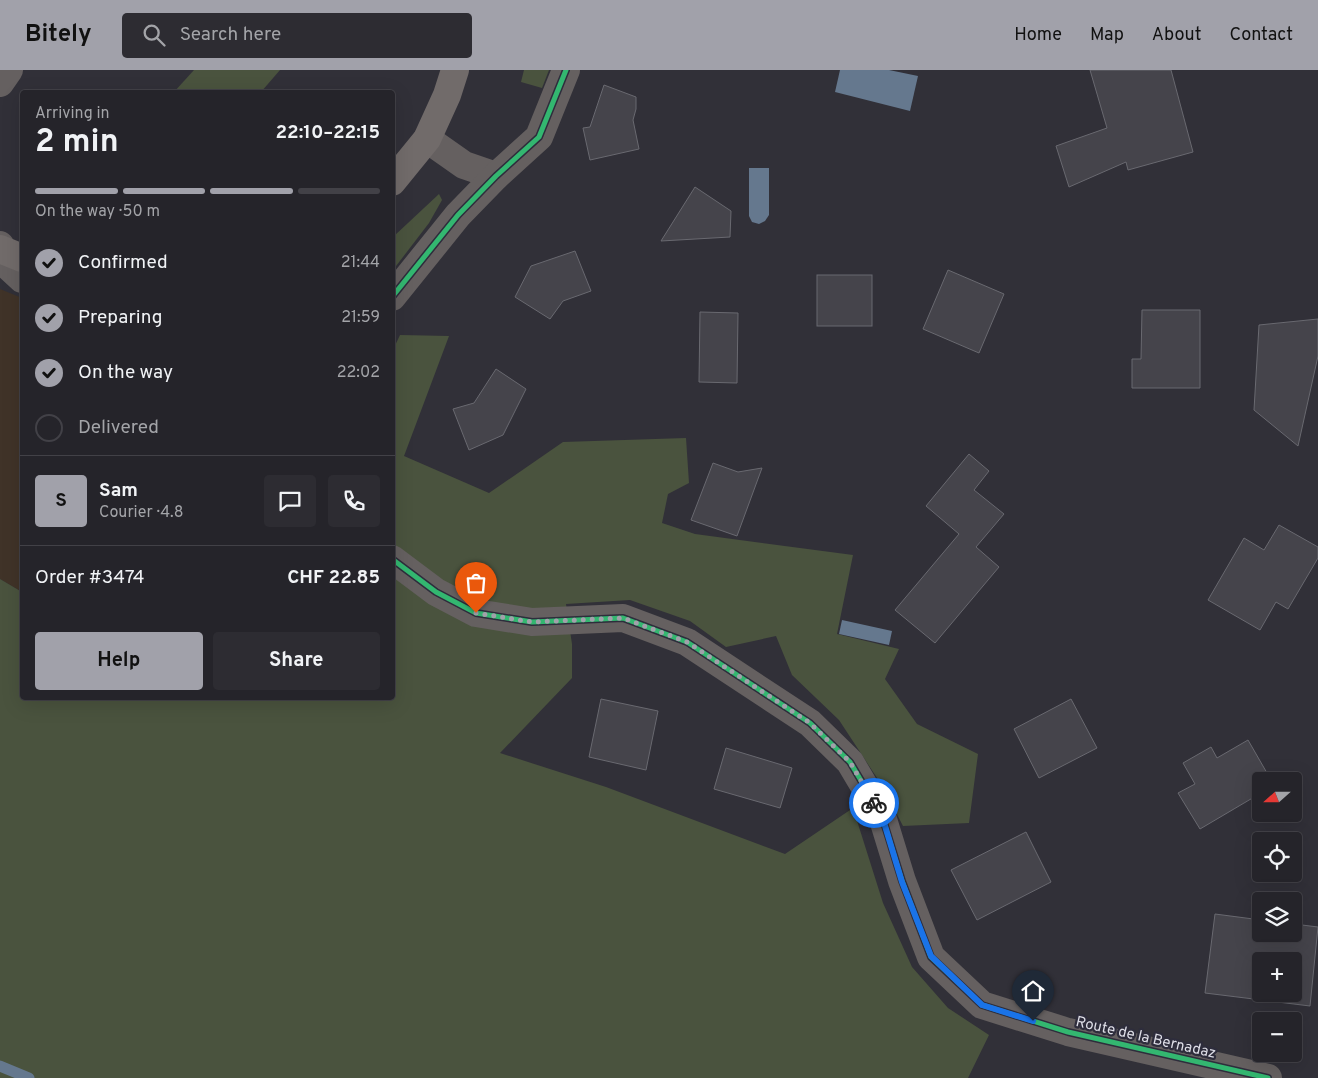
<!DOCTYPE html>
<html lang="en">
<head>
<meta charset="utf-8">
<style>
	body { margin:0; font-family:Overpass,sans-serif; background:#2d2c32; color:#f1f3f6; height:100vh; display:flex; flex-direction:column; font-size:19px; white-space:nowrap }
	* { box-sizing:border-box; margin:0 }
	p { font-size:16px; color:#a3a4a8 }
	.icon { flex:none; width:28px; height:28px; fill:none; stroke:currentColor; stroke-width:2; stroke-linecap:round; stroke-linejoin:round }
	.map { position:relative; flex:1; overflow:hidden }
	.drawer { position:absolute; left:20px; top:20px; width:375px; height:610px; display:flex; flex-direction:column; background:#25242a; border-radius:5px; box-shadow:0 5px 20px #0002,0 0 0 1px #424147 }
	.drawer>* { flex:none }
	.needle { width:32px; rotate:249deg }
	.controls { position:absolute; left:1252px; top:702px; display:grid; gap:10px }
	.controls a { display:grid; place-items:center; width:50px; height:50px; border-radius:5px; background:#25242a; box-shadow:0 5px 20px #0002,0 0 0 1px #424147; font-size:25px }
	.pin { position:absolute; display:grid; place-items:center; width:42px; height:42px; color:#fff; margin:-51px -21px; border-radius:50% 50% 50% 0; rotate:-45deg; box-shadow:0 0 5px #0007 }
	.pin .icon { rotate:45deg }
	.courier { position:absolute; display:grid; place-items:center; width:50px; height:50px; margin:-25px; border:4px solid #1a73e8; border-radius:50%; background:#fff; color:#222; box-shadow:0 1px 6px #0007 }
	.headline em { font-style:normal; font-weight:700 }
	.headline div { display:flex; flex-direction:column-reverse }
	.headline { display:flex; align-items:center; justify-content:space-between; height:85px; padding:0 15px }
	h1 { font-size:32px; font-weight:700; line-height:38px }
	.bar { display:grid; grid-template-columns:repeat(4,1fr); gap:8px 5px; align-content:center; height:60px; padding:0 15px }
	.bar i { height:6px; border-radius:4px; background:#424147 }
	.bar .current { background:#a1a1aa }
	.bar p { grid-column:span 4 }
	.line { display:flex; align-items:center; gap:12px; padding:0 15px; border-top:1px solid #424147 }
	.line div { flex:1 }
	.round { display:grid; place-items:center; flex:none; width:52px; height:52px; border-radius:5px; background:#2d2c32 }
	ol { padding:0 15px; list-style:none }
	li { display:flex; align-items:center; gap:15px; height:55px }
	li p { margin-inline-start:auto }
	li .icon { padding:5px; border-radius:50%; background:#a1a1aa; color:#111; stroke-width:4 }
	li:last-child { color:#a3a4a8 }
	li i { width:28px; height:28px; border:2px solid #424147; border-radius:50% }
	.primary-button { display:flex; gap:10px; margin-top:auto; padding:10px 15px }
	.primary-button a { flex:1; height:58px; border-radius:5px; background:#a1a1aa; color:#111; font-size:20px; font-weight:700; line-height:58px; text-align:center }
	.primary-button a+a { background:#2d2c32; color:#f1f3f6 }
	header { display:flex; align-items:center; gap:30px; box-sizing:border-box; height:70px; padding:0 25px; background:#a1a1aa; color:#111 }
	header strong { font-size:24px }
	nav { display:flex; gap:28px; margin-inline-start:auto; font-size:18px }
	.search { width:350px; height:45px; background:#2d2c32; display:flex; align-items:center; gap:12px; box-sizing:border-box; padding:0 18px; border-radius:5px; color:#a3a4a8; font-size:19px }
	.map>svg:first-child { display:block }
	.commercial { fill:#403328 }
	.green { fill:#4a533e }
	.water { fill:#65788e }
	.lines { fill:none; stroke-linecap:round; stroke-linejoin:round }
	.stream { stroke:#65788e; stroke-width:11 }
	.building { fill:#45444b; stroke:#696970; fill-rule:evenodd }
	.minor { stroke:#656060; stroke-width:28 }
	.tertiary { stroke:#656060; stroke-width:28 }
	.secondary { stroke:#716b6a; stroke-width:28 }
	.secondary-bridge { stroke:#716b6a; stroke-width:28 }
	.cycleway-casing { stroke:#2e2d3c; stroke-width:8 }
	.cycleway { stroke:#33b770; stroke-width:5 }
	.done { stroke:#a1a1aa; stroke-width:5; stroke-dasharray:0 9 }
	.route { stroke:#1a73e8; stroke-width:6 }
	.labels { text-anchor:middle; stroke-width:4.5; stroke-linejoin:round; paint-order:stroke }
	.street-label { font-size:15px; fill:#dedee7; stroke:#2e2d3c }
</style>
</head>
<body>
<header>
<strong>Bitely</strong>
<div class="search"><svg class="icon" aria-label="search" viewBox="0 0 24 24"><circle cx="10" cy="10" r="6"/><path d="M15 15l6 6"/></svg>Search here</div>
<nav><a>Home</a><a>Map</a><a>About</a><a>Contact</a></nav>
</header>
<div class="map">
<svg width="1318" height="1008" viewBox="0 0 1318 1008">
	<rect width="100%" height="100%" fill="#313038"/>
	<path class="commercial" d="M 0,219 L 22,228 L 22,522 L 0,509 Z"/>
	<g class="green">
		<path d="M 194,0 L 280,0 L 261,22 L 174,22 Z"/>
		<path d="M 524,0 L 549,0 L 542,18 L 521,12 Z"/>
		<path d="M 439,124 L 442,130 L 429,153 L 393,200 L 393,167 Z"/>
		<path d="M 400,265 L 449,266 L 404,386 L 489,423 L 563,372 L 686,368 L 689,413 L 668,424 L 662,453 L 695,464 L 853,485 L 837,564 L 899,579 L 885,609 L 917,654 L 978,684 L 969,753 L 903,756 L 883,717 L 839,650 L 792,605 L 776,566 L 726,577 L 690,551 L 630,530 L 566,534 L 572,574 L 572,608 L 500,683 L 606,717 L 785,784 L 853,738 L 883,833 L 912,897 L 948,938 L 989,965 L 968,1008 L 0,1008 L 0,509 L 22,522 L 22,628 L 392,628 L 392,282 Z"/>
	</g>
	<g class="water">
		<path d="M 840,0 L 889,0 L 918,6 L 910,41 L 835,22 Z"/>
		<path d="M 749,98 L 769,98 L 769,145 L 765,151 L 759,154 L 752,152 L 749,146 Z"/>
		<path d="M 842,550 L 892,561 L 889,575 L 839,564 Z"/>
	</g>
	<g class="lines">
		<path class="stream" d="M 0,996 L 29,1008"/>
	</g>
	<g class="building">
		<path d="M 1090,0 L 1171,0 L 1193,82 L 1128,100 L 1126,92 L 1069,117 L 1056,76 L 1107,58 Z"/>
		<path d="M 604,15 L 636,27 L 636,39 L 633,50 L 639,79 L 590,90 L 583,58 L 590,57 Z"/>
		<path d="M 695,117 L 731,141 L 730,167 L 661,171 Z"/>
		<path d="M 575,181 L 591,221 L 563,231 L 550,249 L 515,227 L 531,196 Z"/>
		<path d="M 948,200 L 1004,224 L 979,283 L 923,259 Z"/>
		<rect x="817" y="205" width="55" height="51"/>
		<path d="M 1142,240 L 1200,240 L 1200,318 L 1132,318 L 1132,289 L 1141,289 Z"/>
		<path d="M 700,242 L 738,243 L 737,313 L 699,312 Z"/>
		<path d="M 1318,249 L 1318,286 L 1298,376 L 1254,340 L 1259,255 Z"/>
		<path d="M 496,299 L 526,319 L 503,365 L 469,380 L 453,339 L 474,333 Z"/>
		<path d="M 969,384 L 989,401 L 974,420 L 1004,444 L 976,477 L 999,497 L 935,573 L 895,540 L 959,464 L 926,436 Z"/>
		<path d="M 713,393 L 738,402 L 762,398 L 737,466 L 691,450 Z"/>
		<path d="M 1279,455 L 1318,477 L 1318,488 L 1288,539 L 1276,532 L 1260,560 L 1208,530 L 1244,468 L 1264,480 Z"/>
		<path d="M 601,629 L 658,641 L 646,700 L 589,687 Z"/>
		<path d="M 1071,629 L 1097,678 L 1039,708 L 1014,659 Z"/>
		<path d="M 1248,670 L 1267,703 L 1261,706 L 1261,723 L 1200,759 L 1178,723 L 1195,714 L 1183,693 L 1211,677 L 1217,688 Z"/>
		<path d="M 726,678 L 792,698 L 780,738 L 714,719 Z"/>
		<path d="M 1026,762 L 1051,812 L 977,850 L 951,800 Z"/>
		<path d="M 1215,844 L 1261,850 L 1261,864 L 1294,864 L 1294,854 L 1318,857 L 1310,936 L 1205,923 ZM 1261,891 L 1294,891 L 1294,924 L 1261,924 Z"/>
	</g>
	<g class="lines">
		<g class="minor">
			<path d="M 427,69 L 464,95 L 496,106"/>
			<path d="M 392,227 L 458,145 L 496,106 L 539,67 L 566,0"/>
		</g>
		<g class="tertiary">
			<path d="M 0,13 L 9,0"/>
			<path d="M 0,175 L 8,196 L 22,209"/>
			<path d="M 392,489 L 436,522 L 476,543 L 532,552 L 623,548 L 687,572 L 810,653 L 850,692 L 882,746 L 902,811 L 931,887 L 982,935 L 1068,962 L 1268,1008"/>
		</g>
		<path class="secondary" d="M 392,112 L 427,69 L 447,25 L 455,0"/>
		<path class="secondary-bridge" d="M 0,179 L 22,188"/>
		<g class="cycleway-casing">
			<g id="cycleway">
				<path d="M 392,227 L 458,145 L 496,106 L 539,67 L 566,0"/>
				<path d="M 392,489 L 436,522 L 476,543 L 532,552 L 623,548 L 687,572 L 810,653 L 850,692 L 882,746 L 902,811 L 931,887 L 982,935 L 1068,962 L 1268,1008"/>
			</g>
		</g>
		<use href="#cycleway" class="cycleway"/>
	</g>
	<g class="lines">
		<path class="done" d="M 476,543 L 532,552 L 623,548 L 687,572 L 810,653 L 850,692 L 874,733"/>
		<path class="route" d="M 874,733 L 882,746 L 902,812 L 931,886 L 982,935 L 1033,951"/>
	</g>
	<g class="labels">
		<g class="street-label">
			<text transform="translate(1146 967) rotate(13)" y="5">Route de la Bernadaz</text>
		</g>
	</g>
</svg>
<div class="controls">
<a><svg class="needle" viewBox="-14 -14 28 28"><path d="M0-13l5 13h-10z" fill="#e53935"/><path d="M0 13l5-13h-10z" fill="#a3a4a8"/></svg></a>
<a><svg class="icon" aria-label="locate" viewBox="0 0 24 24"><circle cx="12" cy="12" r="6"/><path d="M12 2v4M12 18v4M2 12h4M18 12h4"/></svg></a>
<a><svg class="icon" aria-label="layers" viewBox="0 0 24 24"><path d="M12 4l9 5-9 5-9-5zM3 14l9 5 9-5"/></svg></a>
<a>+</a>
<a>−</a>
</div>
<div class="pin" style="left:476px;top:543px;background:#ea580c"><svg class="icon" aria-label="bag" viewBox="0 0 24 24"><path d="M5 8h14l-1 12H6zM9 8a3 3 0 0 1 6 0"/></svg></div>
<div class="pin" style="left:1033px;top:951px;background:#1f2937"><svg class="icon" aria-label="home" viewBox="0 0 24 24"><path d="M3 11l9-7 9 7M6 9v11h12V9"/></svg></div>
<div class="courier" style="left:874px;top:733px"><svg class="icon" aria-label="bike" viewBox="0 0 24 24"><circle cx="6" cy="16" r="4"/><circle cx="18" cy="16" r="4"/><path d="M6 16l4-8h5l3 8M10 8l3 8H6M13 5h3"/></svg></div>
<section class="drawer">
<div class="headline"><div><h1>2 min</h1><p>Arriving in</p></div><em>22:10–22:15</em></div>
<div class="bar"><i class="current"></i><i class="current"></i><i class="current"></i><i></i><p>On the way · 50 m</p></div>
<ol>
<li><svg class="icon" aria-label="check" viewBox="0 0 24 24"><path d="M5 12l5 5 9-10"/></svg>Confirmed<p>21:44</p></li>
<li><svg class="icon" aria-label="check" viewBox="0 0 24 24"><path d="M5 12l5 5 9-10"/></svg>Preparing<p>21:59</p></li>
<li><svg class="icon" aria-label="check" viewBox="0 0 24 24"><path d="M5 12l5 5 9-10"/></svg>On the way<p>22:02</p></li>
<li><i></i>Delivered</li>
</ol>
<div class="line" style="height:90px"><b class="round" style="background:#a1a1aa;color:#111">S</b><div><b>Sam</b><p>Courier · 4.8</p></div><a class="round"><svg class="icon" aria-label="chat" viewBox="0 0 24 24"><path d="M4 5h16v11H9l-5 4z"/></svg></a><a class="round"><svg class="icon" aria-label="phone" viewBox="0 0 24 24"><path d="M5 4h4l2 5-3 2q2 4 5 5l2-3 5 2v4C11 20 4 13 5 4z"/></svg></a></div>
<div class="line" style="height:65px"><div>Order #3474</div><b>CHF 22.85</b></div>
<div class="primary-button"><a>Help</a><a>Share</a></div>
</section>
</div>
</body>
</html>
